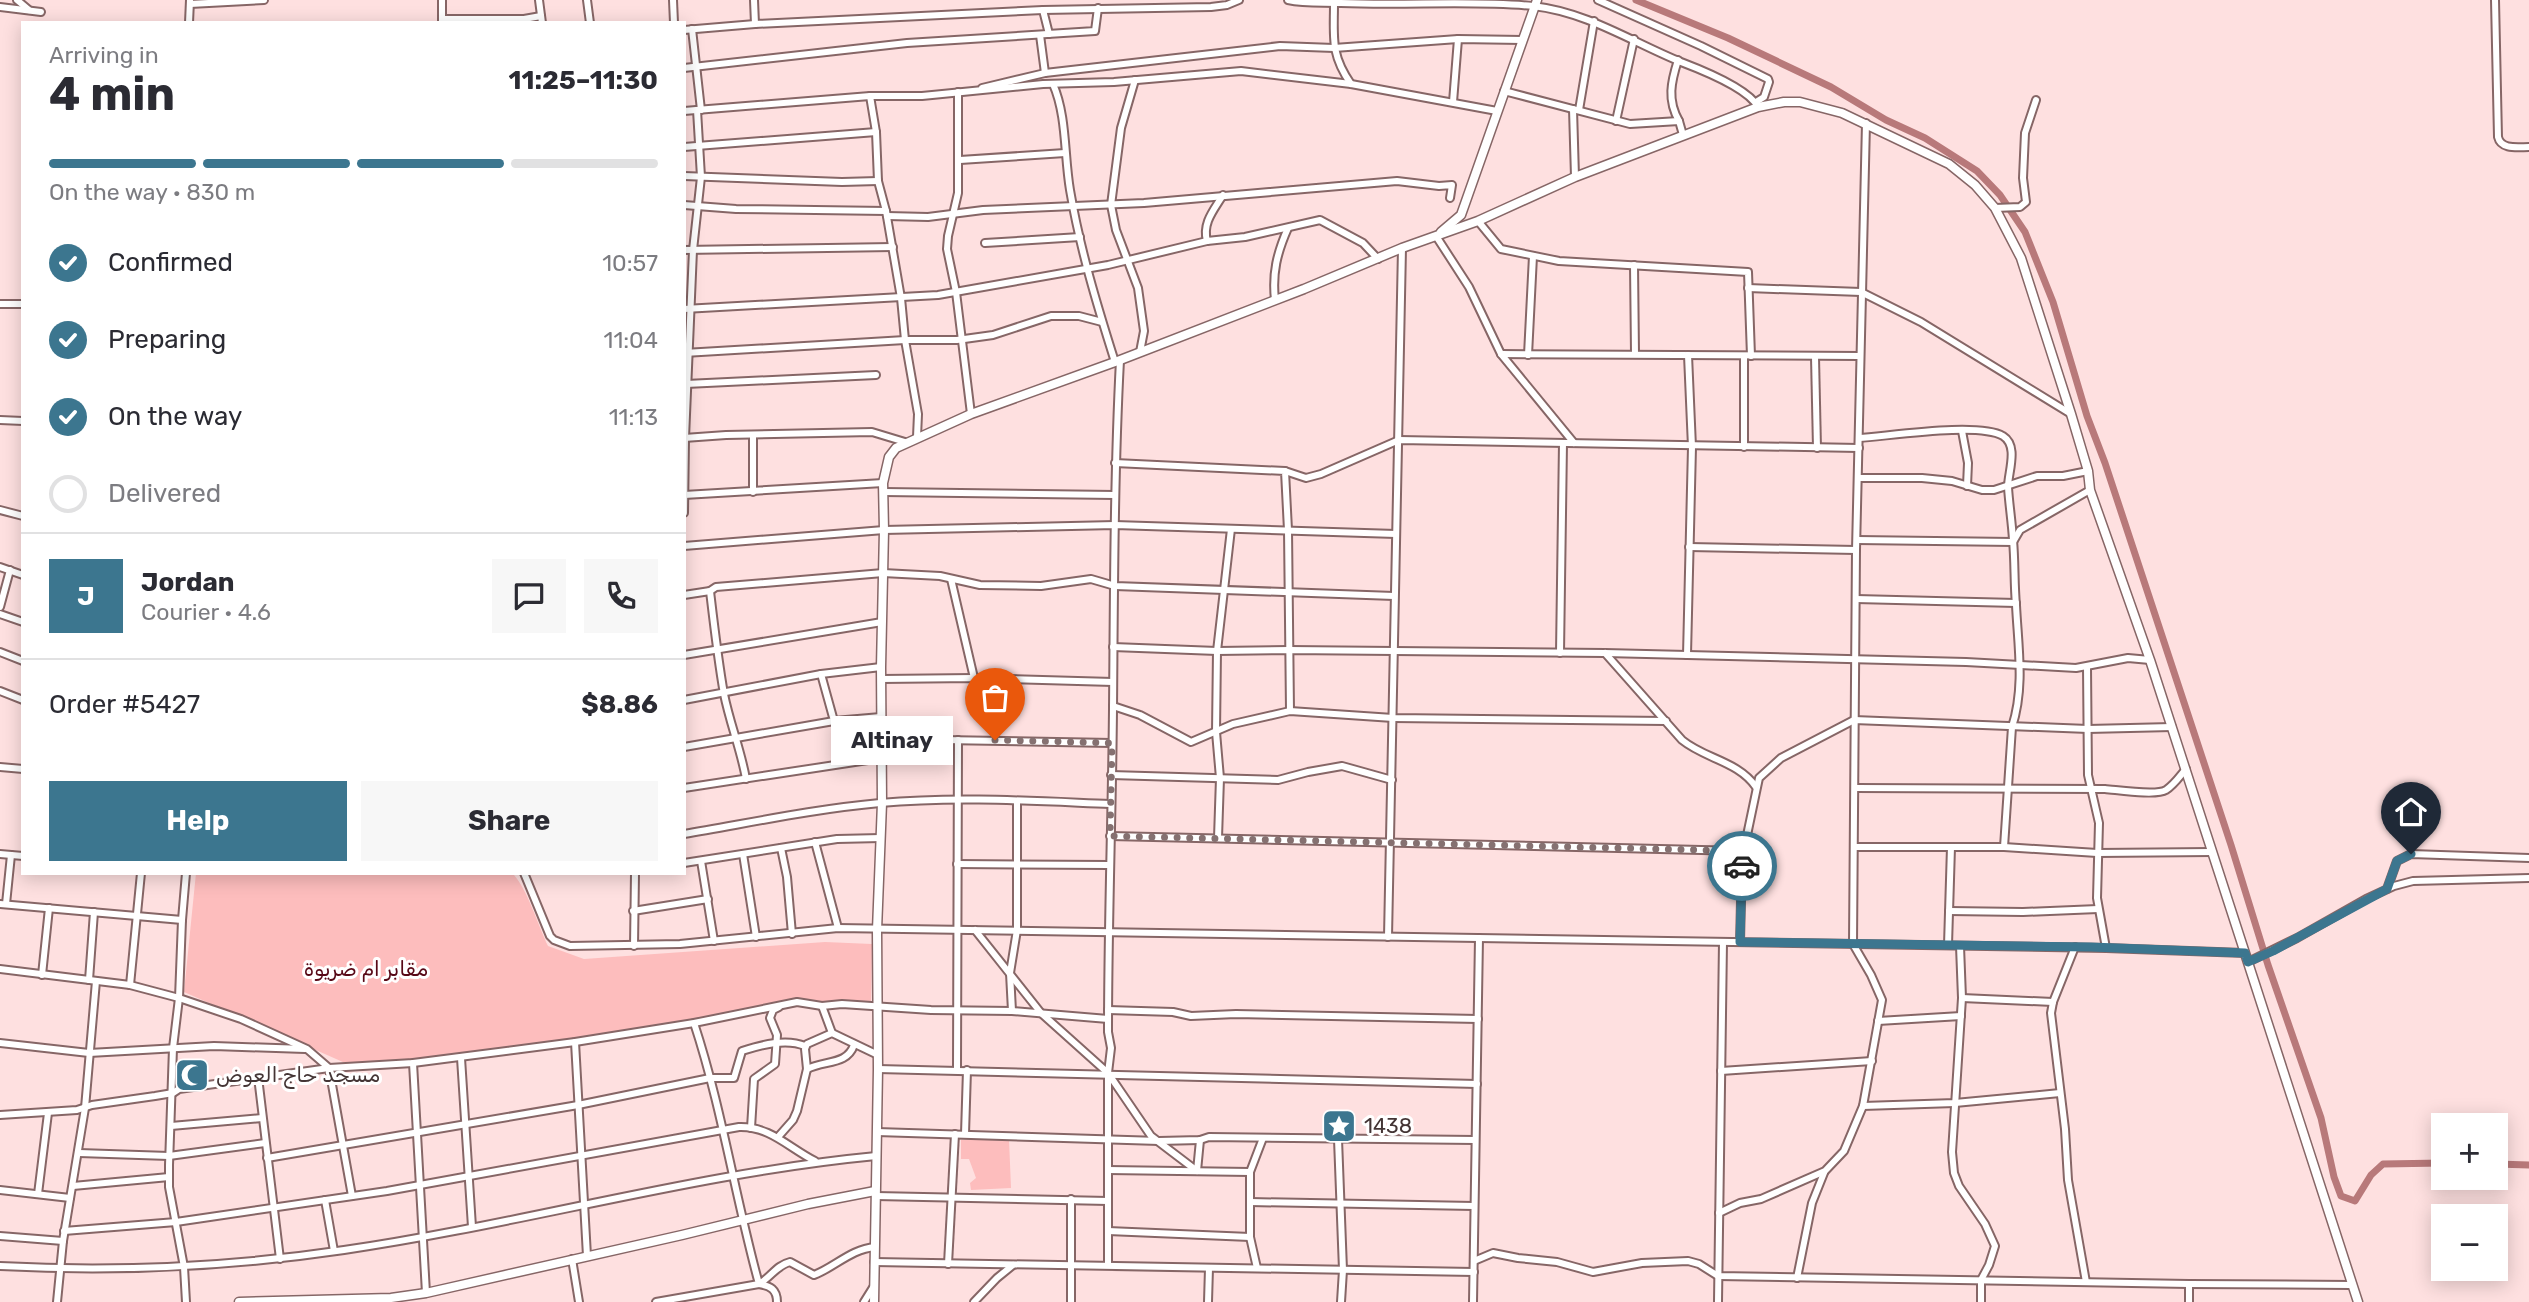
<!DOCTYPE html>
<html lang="en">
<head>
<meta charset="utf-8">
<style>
	body { margin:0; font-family:Rubik,Cairo,sans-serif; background:#f7f7f7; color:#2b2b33; height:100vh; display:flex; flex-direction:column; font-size:26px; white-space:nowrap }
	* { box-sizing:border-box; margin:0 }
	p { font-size:23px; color:#7c7c81 }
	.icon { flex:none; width:38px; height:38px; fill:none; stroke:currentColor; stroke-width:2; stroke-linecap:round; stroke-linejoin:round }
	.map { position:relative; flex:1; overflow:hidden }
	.side { position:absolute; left:21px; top:21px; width:665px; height:854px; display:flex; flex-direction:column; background:#fff; border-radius:0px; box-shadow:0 4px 18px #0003 }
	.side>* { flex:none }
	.controls { position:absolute; left:2431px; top:1113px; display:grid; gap:14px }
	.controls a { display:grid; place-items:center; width:77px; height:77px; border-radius:0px; background:#fff; box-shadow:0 4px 18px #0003; font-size:35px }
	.pin { position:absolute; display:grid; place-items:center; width:60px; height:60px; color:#fff; margin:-72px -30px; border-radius:50% 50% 50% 0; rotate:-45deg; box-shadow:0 0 7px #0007 }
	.pin .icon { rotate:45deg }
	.courier { position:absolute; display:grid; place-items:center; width:70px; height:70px; margin:-35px; border:5px solid #3c768f; border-radius:50%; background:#fff; color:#222; box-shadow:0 2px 9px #0007 }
	.bubble { position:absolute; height:49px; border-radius:0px; background:#fff; box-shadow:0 4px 18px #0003; font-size:23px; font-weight:700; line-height:49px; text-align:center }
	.summary em { font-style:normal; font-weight:700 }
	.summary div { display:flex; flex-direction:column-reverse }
	.summary { display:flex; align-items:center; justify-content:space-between; height:119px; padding:0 28px }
	h1 { font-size:46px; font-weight:700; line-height:52px }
	.bar { display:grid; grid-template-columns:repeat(4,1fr); gap:10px 7px; align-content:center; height:84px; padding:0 28px }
	.bar i { height:9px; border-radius:5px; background:#e1e1e2 }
	.bar .selected { background:#3c768f }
	.bar p { grid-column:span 4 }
	.line { display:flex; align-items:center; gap:18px; padding:0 28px; border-top:2px solid #e1e1e2 }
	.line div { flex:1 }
	.round { display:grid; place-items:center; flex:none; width:74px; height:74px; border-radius:0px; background:#f7f7f7 }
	ol { padding:0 28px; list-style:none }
	li { display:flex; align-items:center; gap:21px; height:77px }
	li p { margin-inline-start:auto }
	li .icon { padding:7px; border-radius:50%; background:#3c768f; color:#fff; stroke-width:4 }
	li:last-child { color:#7c7c81 }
	li i { width:38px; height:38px; border:4px solid #e1e1e2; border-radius:50% }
	.action { display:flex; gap:14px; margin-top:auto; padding:14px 28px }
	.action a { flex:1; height:80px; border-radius:0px; background:#3c768f; color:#fff; font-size:28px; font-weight:700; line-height:80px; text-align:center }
	.action a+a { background:#f7f7f7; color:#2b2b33 }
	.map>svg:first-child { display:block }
	.green { fill:#fdbdbd }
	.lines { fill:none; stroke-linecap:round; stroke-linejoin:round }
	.canal { stroke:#b8797a; stroke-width:7 }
	.street-casing { stroke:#866666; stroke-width:10 }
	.secondary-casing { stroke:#866666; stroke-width:11 }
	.street { stroke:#fff; stroke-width:6 }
	.secondary { stroke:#fff; stroke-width:8 }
	.done { stroke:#857171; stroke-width:7; stroke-dasharray:0 12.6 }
	.route { stroke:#3c768f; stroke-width:9 }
	.labels { text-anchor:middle; stroke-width:6; stroke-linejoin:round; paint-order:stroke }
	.park-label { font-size:21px; fill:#570816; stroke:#fff }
	.poi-label { font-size:21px; fill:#443535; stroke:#fff; text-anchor:start }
</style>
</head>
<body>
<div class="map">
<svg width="2529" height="1302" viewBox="0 0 2529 1302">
	<rect width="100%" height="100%" fill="#fee0e0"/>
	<g class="green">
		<path d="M 196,873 L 514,875 C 528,891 538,925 548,946 L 584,959 L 825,942 L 872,944 L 871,1005 L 792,1001 L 600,1037 L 352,1066 L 184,992 Z"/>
		<path d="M 1009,1139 L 1011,1188 L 971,1190 L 970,1183 L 976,1178 L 969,1159 L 961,1159 L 961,1140 Z"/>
	</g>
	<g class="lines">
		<g class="canal">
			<path d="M 1636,0 L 1728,38 L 1831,87 L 1886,120 L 1925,138 L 1977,171 L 2000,195 L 2025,232 L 2053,302 L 2087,416 L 2105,463 L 2231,845 L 2268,965 L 2321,1118 L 2334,1177 L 2341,1196 L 2355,1201 L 2371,1175 L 2383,1164 L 2443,1163"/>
			<path d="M 2496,1164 L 2529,1165"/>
		</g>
		<g class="street-casing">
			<g id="street">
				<path d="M 17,0 L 29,10"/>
				<path d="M 442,0 L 442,23"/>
				<path d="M 539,0 L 542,23"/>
				<path d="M 587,0 L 590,23"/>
				<path d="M 673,0 L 674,23"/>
				<path d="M 754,0 L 755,24"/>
				<path d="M 1288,0 C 1306,4 1324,2 1341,3 C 1405,6 1470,0 1533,6 C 1587,12 1632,42 1681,62 C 1702,70 1748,88 1758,107"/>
				<path d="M 1598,0 L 1701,46 L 1768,79 L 1769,82 L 1764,97 L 1756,102"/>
				<path d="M 2495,0 L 2498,137 C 2501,150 2518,147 2529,147"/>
				<path d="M 1334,3 C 1334,37 1330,54 1351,84"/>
				<path d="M 190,4 L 264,0"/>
				<path d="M 0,7 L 41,12"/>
				<path d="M 1043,10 L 1049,34"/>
				<path d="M 442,19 L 524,19 L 541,16"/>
				<path d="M 189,23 L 190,0"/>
				<path d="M 692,29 L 701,110"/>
				<path d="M 684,30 L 755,24 L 1043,10 L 1211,7 L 1227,5 L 1239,0"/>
				<path d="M 1040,35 L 1045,73"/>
				<path d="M 1678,60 C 1671,82 1667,100 1679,121"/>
				<path d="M 684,68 L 907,43 L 1095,31 L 1098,8"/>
				<path d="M 1135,80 L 1121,128 L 1111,205 L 1116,230 L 1138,288 L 1144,331 L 1140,352"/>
				<path d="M 1053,84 C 1067,116 1064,155 1070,190 C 1080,249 1097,305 1115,362"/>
				<path d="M 982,88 L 1045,73 L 1280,46 L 1334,48 L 1458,39 L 1522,40"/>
				<path d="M 1504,91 L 1630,124 L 1679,121 L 1683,135"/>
				<path d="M 958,92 L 958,193 L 948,236 L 947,249 L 956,292 L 971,414"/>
				<path d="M 870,96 L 876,132 L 878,181 L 886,211 L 901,298 L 905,340 L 918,414 L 917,437"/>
				<path d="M 1453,102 L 1458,39"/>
				<path d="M 1573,109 L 1575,177"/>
				<path d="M 1579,110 L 1594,21"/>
				<path d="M 684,111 L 870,96 L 922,96 L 1043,84 L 1114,82 L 1241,71 L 1351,84 L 1497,111"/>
				<path d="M 1616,121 L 1634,39"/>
				<path d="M 684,147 L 876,132"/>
				<path d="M 960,160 L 1065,153"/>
				<path d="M 684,176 L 842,182 L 878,181"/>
				<path d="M 684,205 L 736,209 L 886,211"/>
				<path d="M 1995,208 L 2020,207 L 2026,202 L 2023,178 L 2025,133 L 2036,100"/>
				<path d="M 887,216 L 928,217 L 983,210 L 1144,203 L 1397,181 L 1439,186 L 1452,185 L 1450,198"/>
				<path d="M 1478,221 L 1501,249 L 1559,261 L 1748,272 L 1751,356"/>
				<path d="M 1436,236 L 1469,287 L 1501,354 L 1574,443"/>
				<path d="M 1207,241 C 1202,223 1214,210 1223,195"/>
				<path d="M 985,243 L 1080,237"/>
				<path d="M 684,250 L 893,247"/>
				<path d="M 1634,265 L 1635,354"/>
				<path d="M 1748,288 L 1861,292 L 1921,322 L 2071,414"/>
				<path d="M 1275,300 C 1272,273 1277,253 1288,228"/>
				<path d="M 0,304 L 23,304"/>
				<path d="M 684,309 L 938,295 L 1108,265 L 1207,241 L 1245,237 L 1320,220 L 1363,243 L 1378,259"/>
				<path d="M 684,353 L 905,340 L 957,340 L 993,335 L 1051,316 L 1079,316 L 1102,322"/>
				<path d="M 1501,354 L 1860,356"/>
				<path d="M 1528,355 L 1533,256"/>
				<path d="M 1744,356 L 1744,447"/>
				<path d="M 1815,357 L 1817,448"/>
				<path d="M 686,384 L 876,375"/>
				<path d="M 0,420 L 23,421"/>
				<path d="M 1962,431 L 1968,463 L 1967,486"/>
				<path d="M 753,435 L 753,492"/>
				<path d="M 684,438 L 726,435 L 872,432 L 905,442"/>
				<path d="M 1859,438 C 1890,436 1978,422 2003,436 C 2019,446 2008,472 2008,487 C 2009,504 2012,522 2013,540 C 2015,562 2014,583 2016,605 C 2018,646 2025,687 2012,727 L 2004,847"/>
				<path d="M 1115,463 L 1285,471 L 1288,530 L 1290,711"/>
				<path d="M 1285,471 L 1306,478 L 1321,474 L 1399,440 L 1859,448"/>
				<path d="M 1858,478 L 1922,478 L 1952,481 L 1982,490 L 1994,490 L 2037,476 L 2063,476 L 2088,471"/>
				<path d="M 884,492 L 1115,495"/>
				<path d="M 684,495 L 883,483"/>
				<path d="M 0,510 L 23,516"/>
				<path d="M 684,513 L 685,438 L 693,250 L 701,177 L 697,110"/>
				<path d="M 1857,540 L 2013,542 L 2020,530 L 2090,490"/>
				<path d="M 684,546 L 884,530 L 1115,525 L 1396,534"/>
				<path d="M 1689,547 L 1856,550"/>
				<path d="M 0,567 L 23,575"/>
				<path d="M 951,579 L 974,678"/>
				<path d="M 710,591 C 714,625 718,660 724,694 C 730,724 741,750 746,779"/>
				<path d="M 684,595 L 710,591 L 716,587 L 883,573 L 940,576 L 980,585 L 1041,586 L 1091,579 L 1115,586 L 1394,596"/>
				<path d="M 1856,599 L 2016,603"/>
				<path d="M 0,607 L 10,570"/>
				<path d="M 0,614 L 23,622"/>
				<path d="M 1113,647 L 1217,651 L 1289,650 L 1605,653 L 1966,662 L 2076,668 L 2128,658 L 2150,660"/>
				<path d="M 0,652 L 23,661"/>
				<path d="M 1560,653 L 1563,443"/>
				<path d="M 1605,653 L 1682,740 C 1705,759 1738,761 1756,787"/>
				<path d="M 684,655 L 882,622"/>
				<path d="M 1687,655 L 1692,447 L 1688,355"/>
				<path d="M 2087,667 L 2088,775 L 2099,823 L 2097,898 L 2106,948"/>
				<path d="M 821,674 L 834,721"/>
				<path d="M 881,679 L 974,678 L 1113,682"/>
				<path d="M 0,691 L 23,700"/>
				<path d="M 684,700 L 821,674 L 881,667"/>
				<path d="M 1113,706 L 1140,715 L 1191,742 L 1233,724 L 1290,711 L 1393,718 L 1666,721"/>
				<path d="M 882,739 L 1112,743"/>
				<path d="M 684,747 L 834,721 L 881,717"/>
				<path d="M 0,767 L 23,769"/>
				<path d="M 1111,775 L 1278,780 L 1308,772 L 1342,766 L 1392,780"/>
				<path d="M 684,788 L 881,758"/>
				<path d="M 1856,788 L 2105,789 C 2118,790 2156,796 2166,790 C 2174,785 2180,776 2186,769"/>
				<path d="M 684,834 C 749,823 814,809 880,803 C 956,796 1034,801 1110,804"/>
				<path d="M 1110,836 L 1743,851"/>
				<path d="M 1218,838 L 1220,778 L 1216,732 L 1217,651 L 1231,529"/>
				<path d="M 815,842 L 838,928"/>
				<path d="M 1854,847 L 2004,847 L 2097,853 L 2212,852"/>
				<path d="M 781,848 L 787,877 L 792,934"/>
				<path d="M 0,854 L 23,856"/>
				<path d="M 743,854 L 756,937"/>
				<path d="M 701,861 L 714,941"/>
				<path d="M 684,863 L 837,839 L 881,838"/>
				<path d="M 957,864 L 1110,865"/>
				<path d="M 524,873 L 550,936 L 554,940 L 570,946 L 680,944 L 838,928 L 2106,948 L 2245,953"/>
				<path d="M 2387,889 L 2397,861 L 2411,854 L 2529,858"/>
				<path d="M 0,904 L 182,920"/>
				<path d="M 6,904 L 11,855"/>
				<path d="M 633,911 L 708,899"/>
				<path d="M 1949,911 L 2023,912 L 2098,909"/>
				<path d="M 975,930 L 1041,1013 L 1108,1073 L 1151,1136 L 1197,1171"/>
				<path d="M 1388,937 L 1402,248"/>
				<path d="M 1740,942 L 1742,859 L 1759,778 L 1781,758 L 1854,720 L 2088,729 L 2172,727"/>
				<path d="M 1948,945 L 1951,847"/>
				<path d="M 634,946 L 635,873"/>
				<path d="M 1960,946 L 1962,998 L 1952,1152 L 1954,1173 L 1959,1186 L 1985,1224 L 1995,1246 L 1989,1265 L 1981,1280 L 1981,1302"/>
				<path d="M 2075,947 L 2053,1002 L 2051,1013 L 2065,1129 L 2068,1180 L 2086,1282"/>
				<path d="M 2248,962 L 2297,938 L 2366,899 L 2394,886 L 2413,881 L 2529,878"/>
				<path d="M 0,969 L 130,985 L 179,998 L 241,1019 L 307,1049 L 329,1068 L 352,1196"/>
				<path d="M 42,975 L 49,908"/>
				<path d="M 89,980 L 94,912"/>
				<path d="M 130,985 L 141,873"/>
				<path d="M 1962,998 L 2053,1002"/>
				<path d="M 822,1006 L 832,1033"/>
				<path d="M 1108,1010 L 1173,1012 L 1191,1016 L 1236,1014 L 1478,1019"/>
				<path d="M 1012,1011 L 1010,973 L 1017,930 L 1017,801"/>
				<path d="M 1878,1021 L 1961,1016"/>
				<path d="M 694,1023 C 722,1108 735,1197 759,1284 C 770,1286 777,1289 777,1302"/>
				<path d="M 575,1042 L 587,1256"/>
				<path d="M 0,1043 L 89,1053 L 214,1046 L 305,1049"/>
				<path d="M 461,1058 L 472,1227"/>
				<path d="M 413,1063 L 426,1293"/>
				<path d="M 807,1069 C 826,1060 847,1065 854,1045"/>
				<path d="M 878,1069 L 1477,1084"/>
				<path d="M 957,1070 L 958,740"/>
				<path d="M 1721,1071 L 1872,1061"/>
				<path d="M 258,1077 L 280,1259"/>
				<path d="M 1863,1106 L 1955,1103 L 2060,1093"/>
				<path d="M 0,1115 L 77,1110 L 92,1105 L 155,1096 L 173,1093 L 179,1089 L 329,1068 L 413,1063 L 575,1042 L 694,1023 L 797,1002 L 822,1006 L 842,1004 L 931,1010 L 1012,1011 L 1108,1019"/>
				<path d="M 171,1126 L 262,1118"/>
				<path d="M 751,1128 L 754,1079 L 775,1064 L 777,1035 L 770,1018 L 773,1010 L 779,1007"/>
				<path d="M 877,1132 L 1159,1141 L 1200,1140 L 1209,1137 L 1475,1140"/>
				<path d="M 965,1134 L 967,1070"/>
				<path d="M 778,1137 L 793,1120 L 797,1111 L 807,1069 L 805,1049 L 807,1044 L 832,1033 L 878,1055"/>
				<path d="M 1338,1139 L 1343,1270 L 1341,1302"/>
				<path d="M 79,1153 L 169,1156 L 265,1143"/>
				<path d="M 267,1158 L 578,1105 L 710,1078 L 734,1078 L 742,1051 C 761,1045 786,1038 805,1046"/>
				<path d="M 1108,1170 L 1250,1172"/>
				<path d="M 1197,1171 L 1200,1140"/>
				<path d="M 73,1186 L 169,1177"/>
				<path d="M 0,1190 L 70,1198"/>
				<path d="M 38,1194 L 48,1113"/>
				<path d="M 876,1196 L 1108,1201"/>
				<path d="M 1071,1199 L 1071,1302"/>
				<path d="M 325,1200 L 334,1251"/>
				<path d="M 1250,1202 L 1474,1206"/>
				<path d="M 1719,1213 L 1740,1203 L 1761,1199 L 1825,1171 L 1844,1151 L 1863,1106 L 1882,1000 L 1871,975 L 1853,944 L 1856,550 L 1866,123"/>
				<path d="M 64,1231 L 176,1222 L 387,1191 L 739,1127 C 770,1126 789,1148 815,1161"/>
				<path d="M 1108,1231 L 1250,1237"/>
				<path d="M 0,1236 L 63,1241"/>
				<path d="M 572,1259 L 579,1302"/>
				<path d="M 1474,1261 L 1493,1253 L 1518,1258 L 1557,1262 L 1593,1272 L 1642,1263 L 1688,1261 L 1699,1264 L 1718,1276 L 2189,1284 L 2352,1285"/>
				<path d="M 874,1262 L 1474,1272"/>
				<path d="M 948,1264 L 955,1134"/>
				<path d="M 1108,1265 L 1108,1073 L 1111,1048 L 1108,1032 C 1108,924 1112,817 1113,709 C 1114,593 1114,476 1120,360"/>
				<path d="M 0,1266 C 115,1272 229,1267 344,1250 C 522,1224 697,1173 876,1156"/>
				<path d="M 1257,1268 L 1250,1237 L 1250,1172 L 1263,1138"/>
				<path d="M 1797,1278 L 1812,1203 L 1824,1173"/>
				<path d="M 57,1302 L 63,1241 L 85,1108 L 96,981"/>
				<path d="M 186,1302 L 184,1267 L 169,1187 L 169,1165 L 173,1048 L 179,998 L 182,920 L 186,873"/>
				<path d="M 656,1302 L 759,1284 C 771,1277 777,1265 790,1262 L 814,1275 C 835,1267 851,1249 875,1247"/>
				<path d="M 864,1302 L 874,1286"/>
				<path d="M 974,1302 L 997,1278 L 1013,1265"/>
				<path d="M 1208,1302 L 1209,1268"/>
				<path d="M 1473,1302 L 1479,938"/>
				<path d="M 1718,1302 L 1723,942"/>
				<path d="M 2189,1302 L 2189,1284"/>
			</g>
		</g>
		<g class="secondary-casing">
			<g id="secondary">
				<path d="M 1441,232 L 1461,215 L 1537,0"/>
				<path d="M 239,1302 L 391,1298 L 426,1293 L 682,1235 L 808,1204 L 875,1191"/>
				<path d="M 874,1302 L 878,1069 L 877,930 L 882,803 L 881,667 L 884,530 L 883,483 L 889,457 L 896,448 L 971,414 L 1115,362 L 1304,289 L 1402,248 L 1478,221 L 1575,177 L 1758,107 L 1784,102 L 1800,102 L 1842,113 L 1949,164 L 1975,185 L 1995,208 L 2021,258 L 2071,414 L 2088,471 L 2090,490 L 2150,660 L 2358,1302"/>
			</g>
		</g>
		<use href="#street" class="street"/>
		<use href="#secondary" class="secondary"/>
	</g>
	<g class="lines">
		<path class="done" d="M 995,740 L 1112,743 L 1110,836 L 1743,851 L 1742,866"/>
		<path class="route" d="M 1742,866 L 1740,942 L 2091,947 L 2245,953 L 2248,962 L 2273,951 L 2387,889 L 2397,861 L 2411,854"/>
	</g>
	<defs>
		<g id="mosque-square" transform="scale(1.75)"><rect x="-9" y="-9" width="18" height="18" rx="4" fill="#3c768f" stroke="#fff"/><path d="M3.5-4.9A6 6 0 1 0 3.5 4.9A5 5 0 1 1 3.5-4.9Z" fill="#fff"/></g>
		<g id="sight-square" transform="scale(1.75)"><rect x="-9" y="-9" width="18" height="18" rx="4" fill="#3c768f" stroke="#fff"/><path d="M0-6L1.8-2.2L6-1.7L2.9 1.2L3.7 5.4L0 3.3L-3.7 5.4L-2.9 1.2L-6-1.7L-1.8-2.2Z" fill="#fff"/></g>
	</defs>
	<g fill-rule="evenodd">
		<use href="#mosque-square" x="192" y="1075"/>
		<use href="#sight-square" x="1339" y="1126"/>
	</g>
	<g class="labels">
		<g class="park-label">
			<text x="366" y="976">مقابر ام ضريوة</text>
		</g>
		<g class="poi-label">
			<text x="216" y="1082">مسجد حاج العوض</text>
			<text x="1364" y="1133">1438</text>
		</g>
	</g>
</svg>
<div class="controls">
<a>+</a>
<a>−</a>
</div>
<div class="pin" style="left:995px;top:740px;background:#ea580c"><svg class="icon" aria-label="bag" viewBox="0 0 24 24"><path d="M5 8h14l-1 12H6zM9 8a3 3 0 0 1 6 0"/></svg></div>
<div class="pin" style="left:2411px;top:854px;background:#1f2937"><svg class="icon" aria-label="home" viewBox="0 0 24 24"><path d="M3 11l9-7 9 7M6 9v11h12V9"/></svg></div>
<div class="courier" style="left:1742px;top:866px"><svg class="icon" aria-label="car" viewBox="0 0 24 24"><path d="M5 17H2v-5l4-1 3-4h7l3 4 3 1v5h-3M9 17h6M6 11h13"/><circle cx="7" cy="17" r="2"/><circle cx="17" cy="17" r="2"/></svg></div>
<div class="bubble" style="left:831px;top:716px;width:122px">Altinay</div>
<section class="side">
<div class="summary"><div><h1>4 min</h1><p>Arriving in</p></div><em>11:25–11:30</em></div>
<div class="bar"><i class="selected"></i><i class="selected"></i><i class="selected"></i><i></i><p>On the way · 830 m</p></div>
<ol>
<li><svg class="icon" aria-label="check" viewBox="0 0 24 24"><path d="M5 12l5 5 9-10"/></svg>Confirmed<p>10:57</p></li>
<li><svg class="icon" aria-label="check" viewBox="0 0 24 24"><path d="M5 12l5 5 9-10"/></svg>Preparing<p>11:04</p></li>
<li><svg class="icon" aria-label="check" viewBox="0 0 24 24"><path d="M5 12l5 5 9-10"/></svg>On the way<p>11:13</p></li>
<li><i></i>Delivered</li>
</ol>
<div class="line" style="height:126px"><b class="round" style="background:#3c768f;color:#fff">J</b><div><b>Jordan</b><p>Courier · 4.6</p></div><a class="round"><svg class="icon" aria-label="chat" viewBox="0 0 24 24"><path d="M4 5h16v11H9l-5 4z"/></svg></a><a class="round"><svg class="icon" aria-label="phone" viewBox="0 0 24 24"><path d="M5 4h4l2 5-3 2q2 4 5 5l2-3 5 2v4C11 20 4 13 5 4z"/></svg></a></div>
<div class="line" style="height:91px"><div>Order #5427</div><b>$8.86</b></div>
<div class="action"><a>Help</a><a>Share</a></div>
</section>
</div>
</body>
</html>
